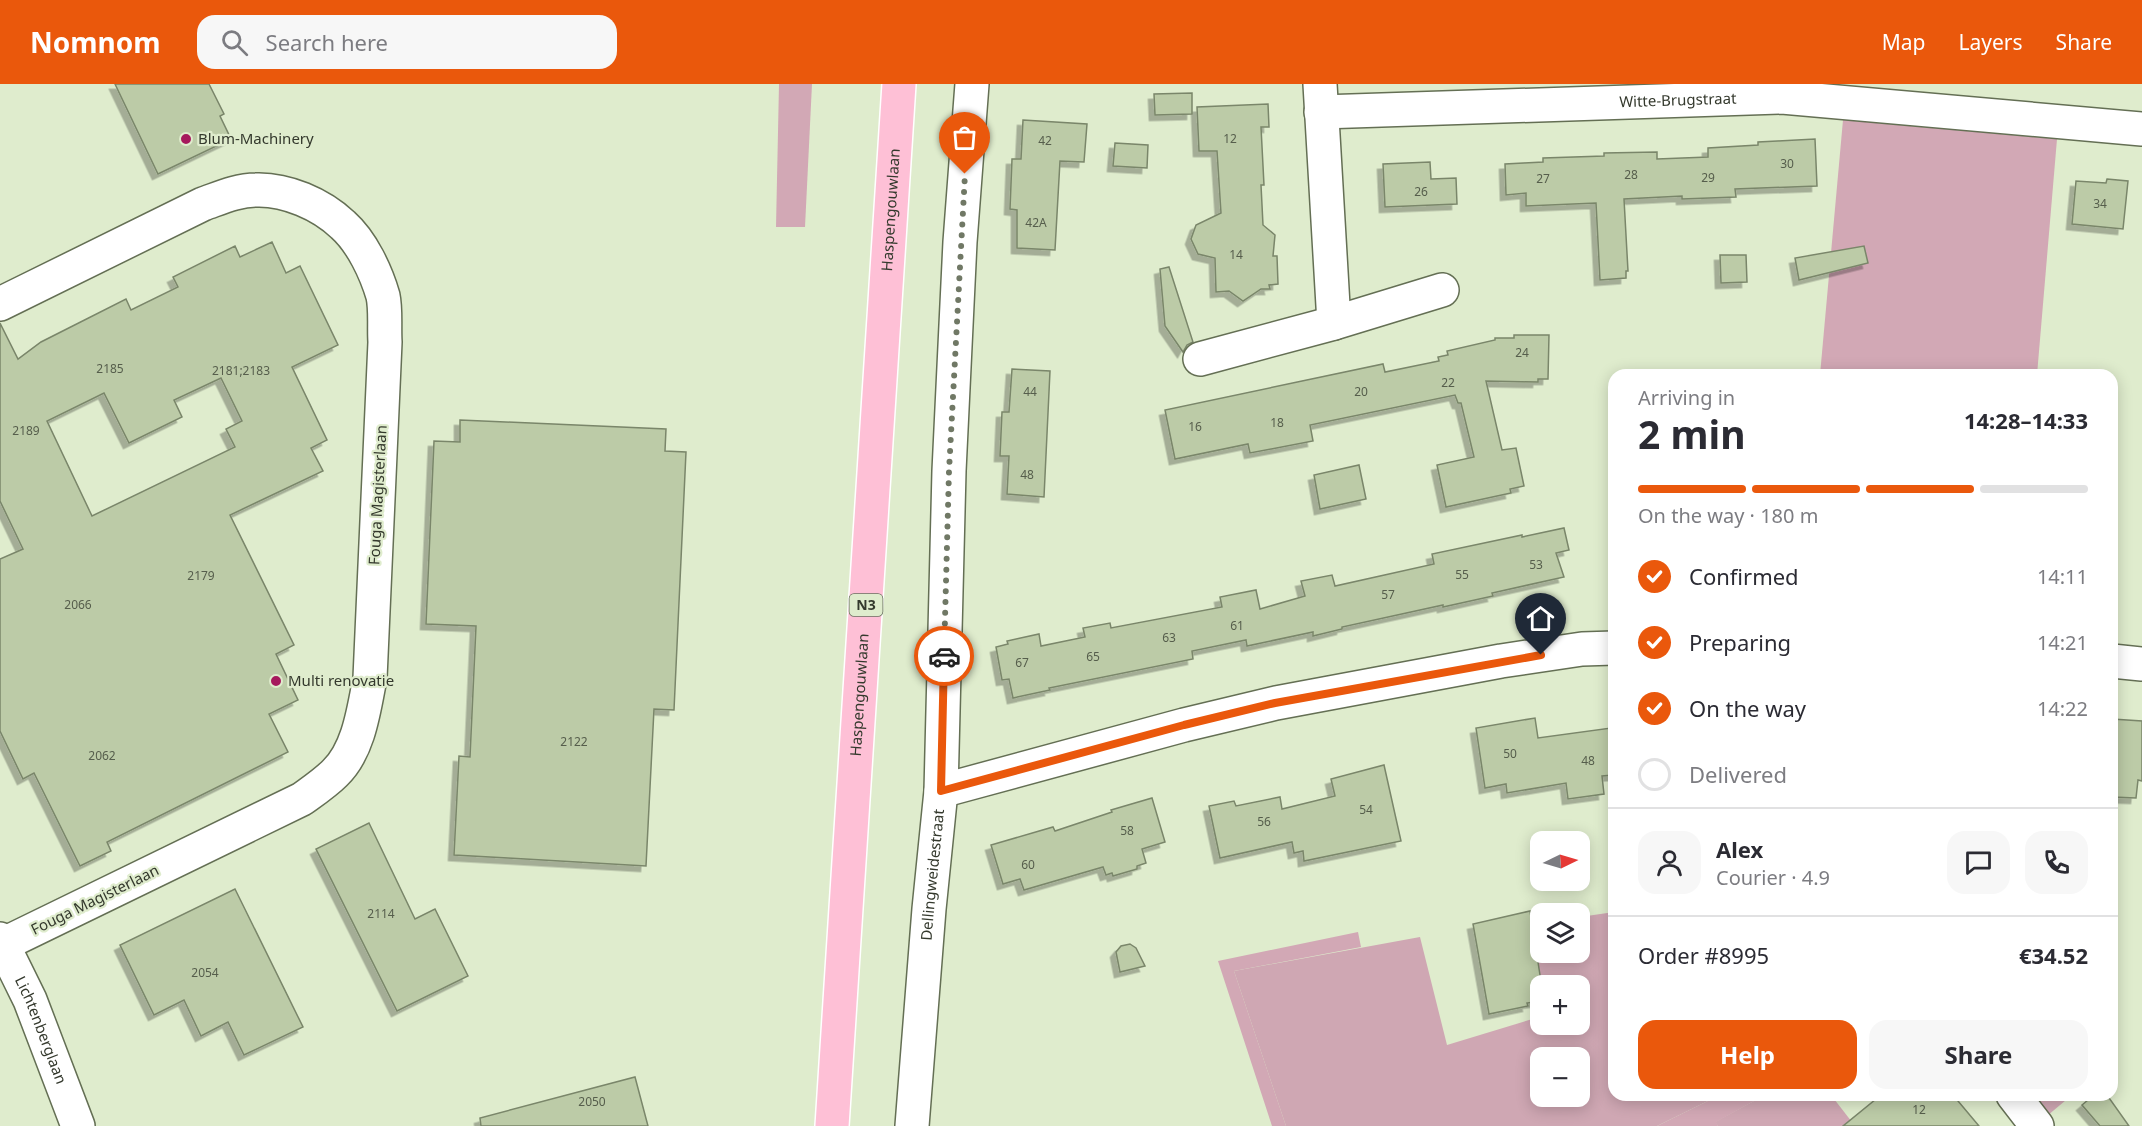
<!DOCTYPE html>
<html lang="en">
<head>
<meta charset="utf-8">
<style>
	body { margin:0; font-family:"Noto Sans",sans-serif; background:#f7f7f7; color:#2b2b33; height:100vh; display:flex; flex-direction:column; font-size:22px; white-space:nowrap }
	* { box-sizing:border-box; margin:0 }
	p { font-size:20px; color:#7c7c81 }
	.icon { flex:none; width:33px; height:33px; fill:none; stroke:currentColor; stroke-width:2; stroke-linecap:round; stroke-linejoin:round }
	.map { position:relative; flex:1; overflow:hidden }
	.drawer { position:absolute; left:1608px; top:285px; width:510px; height:732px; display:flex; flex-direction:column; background:#fff; border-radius:18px; box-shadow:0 3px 15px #0003 }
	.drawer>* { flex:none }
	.needle { width:39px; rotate:85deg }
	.fabs { position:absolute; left:1530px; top:747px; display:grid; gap:12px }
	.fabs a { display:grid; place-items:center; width:60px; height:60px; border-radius:12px; background:#fff; box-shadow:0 3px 15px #0003; font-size:30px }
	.pin { position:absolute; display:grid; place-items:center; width:51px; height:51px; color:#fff; margin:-62px -26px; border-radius:50% 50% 50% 0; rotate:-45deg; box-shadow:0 0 6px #0007 }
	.pin .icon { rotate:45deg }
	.courier { position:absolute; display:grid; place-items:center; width:60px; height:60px; margin:-30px; border:4px solid #ea580c; border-radius:50%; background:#fff; color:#222; box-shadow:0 2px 8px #0007 }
	.summary em { font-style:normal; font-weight:700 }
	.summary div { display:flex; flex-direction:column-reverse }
	.summary { display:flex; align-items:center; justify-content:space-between; height:102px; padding:0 30px }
	h1 { font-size:39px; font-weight:700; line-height:45px }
	.bar { display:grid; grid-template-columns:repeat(4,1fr); gap:9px 6px; align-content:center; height:72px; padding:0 30px }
	.bar i { height:8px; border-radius:4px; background:#e1e1e2 }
	.bar .active { background:#ea580c }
	.bar p { grid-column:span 4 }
	.line { display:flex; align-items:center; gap:15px; padding:0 30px; border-top:2px solid #e1e1e2 }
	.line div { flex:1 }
	.round { display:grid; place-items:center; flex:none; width:63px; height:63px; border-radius:18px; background:#f7f7f7 }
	ol { padding:0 30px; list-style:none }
	li { display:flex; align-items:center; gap:18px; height:66px }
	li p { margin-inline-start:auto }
	li .icon { padding:6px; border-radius:50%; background:#ea580c; color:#fff; stroke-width:4 }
	li:last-child { color:#7c7c81 }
	li i { width:33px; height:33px; border:3px solid #e1e1e2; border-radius:50% }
	.button { display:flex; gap:12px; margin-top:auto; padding:12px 30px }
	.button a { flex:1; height:69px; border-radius:18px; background:#ea580c; color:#fff; font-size:24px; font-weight:700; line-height:69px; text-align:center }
	.button a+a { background:#f7f7f7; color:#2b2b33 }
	header { display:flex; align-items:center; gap:36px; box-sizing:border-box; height:84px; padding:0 30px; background:#ea580c; color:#fff }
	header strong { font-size:28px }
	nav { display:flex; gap:33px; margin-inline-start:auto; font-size:21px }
	.search { width:420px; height:54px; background:#f7f7f7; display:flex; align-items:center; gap:15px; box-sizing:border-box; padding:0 21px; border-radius:18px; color:#7c7c81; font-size:22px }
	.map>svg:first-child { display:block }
	.green { fill:#cfa7b3; fill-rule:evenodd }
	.forest { fill:#d2a8b5 }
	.building { fill:#bccba7; stroke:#7a866a; stroke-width:1.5; fill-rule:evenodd; filter:url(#shadow) }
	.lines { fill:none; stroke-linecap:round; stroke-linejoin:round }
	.minor-casing { stroke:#646f54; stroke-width:36 }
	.major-casing { stroke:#fff; stroke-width:36 }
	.minor { stroke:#fff; stroke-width:33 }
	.major { stroke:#fec0d6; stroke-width:33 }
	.done { stroke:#707865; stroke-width:6; stroke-dasharray:0 10.8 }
	.route { stroke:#ea580c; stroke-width:8 }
	.poi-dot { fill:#a6195d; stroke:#dfeccd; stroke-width:2 }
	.labels { text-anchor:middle; stroke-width:4.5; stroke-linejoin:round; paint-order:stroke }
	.number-label { font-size:12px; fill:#565e4c }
	.shield { fill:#dfeccd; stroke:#676f5d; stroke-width:1.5 }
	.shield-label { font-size:14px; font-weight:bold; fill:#34392d }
	.street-label { font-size:15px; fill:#34392d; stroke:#dfeccd }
	.poi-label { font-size:15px; fill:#34392d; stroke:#dfeccd; text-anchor:start }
</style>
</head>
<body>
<header>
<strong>Nomnom</strong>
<div class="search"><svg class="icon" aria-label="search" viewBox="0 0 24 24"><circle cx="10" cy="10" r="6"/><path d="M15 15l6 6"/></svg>Search here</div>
<nav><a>Map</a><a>Layers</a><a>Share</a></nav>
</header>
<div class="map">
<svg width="2142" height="1042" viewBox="0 0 2142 1042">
	<defs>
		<filter id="shadow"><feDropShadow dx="-5.5" dy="5.5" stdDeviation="0" flood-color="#0004"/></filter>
	</defs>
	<rect width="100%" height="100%" fill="#dfeccd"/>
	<g class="green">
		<path d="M 1614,828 L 1614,1011 L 1720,1011 L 1657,1042 L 1286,1042 L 1234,887 L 1420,853 L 1447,961 L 1539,933 L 1524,842 L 1540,839 L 1540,868 L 1580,868 L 1580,833 ZM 1540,902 L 1580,902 L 1580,940 L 1540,940 ZM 1540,974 L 1580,974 L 1580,1012 L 1540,1012 Z"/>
		<path d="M 1765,1011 L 1831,1011 L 1855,1042 L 1718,1042 L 1715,1038 Z"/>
		<path d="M 2030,1011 L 2072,1011 L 2047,1032 Z"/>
	</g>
	<g class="forest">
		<path d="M 779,0 L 812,0 L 805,143 L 776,143 Z"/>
		<path d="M 1843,36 L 2057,55 L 2037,291 L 1820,291 Z"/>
		<path d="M 1358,848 L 1361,863 L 1234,887 L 1286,1042 L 1272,1042 L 1218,877 Z"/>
		<path d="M 1720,1011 L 1765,1011 L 1716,1038 L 1718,1042 L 1657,1042 Z"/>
	</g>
	<g class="building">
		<path d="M 115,0 L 209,0 L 224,30 L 220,32 L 231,55 L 158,90 Z"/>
		<path d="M 1192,9 L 1192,30 L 1155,31 L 1154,10 Z"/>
		<path d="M 1268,20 L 1269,43 L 1261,43 L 1264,101 L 1261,101 L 1263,141 L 1275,151 L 1273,172 L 1277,172 L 1278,200 L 1269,201 L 1270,205 L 1261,205 L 1243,217 L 1229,207 L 1216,208 L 1215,174 L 1198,170 L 1191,155 L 1196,141 L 1221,129 L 1217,67 L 1199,67 L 1197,23 Z"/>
		<path d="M 1023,36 L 1087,40 L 1084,78 L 1060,77 L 1055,166 L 1017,164 L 1017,126 L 1010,125 L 1012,75 L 1021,75 Z"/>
		<path d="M 1815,55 L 1817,102 L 1735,105 L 1736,113 L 1682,115 L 1682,112 L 1624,115 L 1628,187 L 1626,187 L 1626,194 L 1600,196 L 1596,119 L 1526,122 L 1526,109 L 1506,111 L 1505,80 L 1543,78 L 1543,74 L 1604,72 L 1604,69 L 1657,68 L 1657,75 L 1708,73 L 1708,64 L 1758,61 L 1758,58 Z"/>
		<path d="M 1115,59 L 1148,61 L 1147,84 L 1113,82 Z"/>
		<path d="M 1430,78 L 1431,95 L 1456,94 L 1457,120 L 1385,123 L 1383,80 Z"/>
		<path d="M 2107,95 L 2128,97 L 2123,145 L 2072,140 L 2076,97 L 2106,99 Z"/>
		<path d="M 272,158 L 286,189 L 300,182 L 338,261 L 292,283 L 327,356 L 311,364 L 323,387 L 230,431 L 294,561 L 276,570 L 298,616 L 269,630 L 288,668 L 107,758 L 111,767 L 80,782 L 34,689 L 23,695 L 0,647 L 0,475 L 23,465 L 0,417 L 0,239 L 18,275 L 41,258 L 126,215 L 131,226 L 178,203 L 173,193 L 235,162 L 240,173 ZM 221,294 L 242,337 L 226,345 L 235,363 L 92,432 L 47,337 L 104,309 L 129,359 L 182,333 L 174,316 Z"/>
		<path d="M 1864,162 L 1868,179 L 1799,196 L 1795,174 Z"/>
		<path d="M 1720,171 L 1746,171 L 1747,198 L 1721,199 Z"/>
		<path d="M 1169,183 L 1193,258 L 1187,261 L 1183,268 L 1165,242 L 1160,185 Z"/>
		<path d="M 1514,251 L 1549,251 L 1548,295 L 1538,295 L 1538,298 L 1486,297 L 1502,366 L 1516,364 L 1524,402 L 1510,405 L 1511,409 L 1446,423 L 1437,381 L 1474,373 L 1461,319 L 1458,319 L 1455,311 L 1310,341 L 1313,357 L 1250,369 L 1248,360 L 1175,375 L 1165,326 L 1383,280 L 1385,288 L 1439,277 L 1438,273 L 1448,271 L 1447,267 L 1495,256 L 1495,254 L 1514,254 Z"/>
		<path d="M 1012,285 L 1050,287 L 1044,413 L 1007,410 L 1009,372 L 1000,372 L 1002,328 L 1009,328 Z"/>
		<path d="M 460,336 L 666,345 L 665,367 L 686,368 L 674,626 L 654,625 L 646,782 L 454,771 L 459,672 L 470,673 L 476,542 L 426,540 L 434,357 L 460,358 Z"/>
		<path d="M 1359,381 L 1366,415 L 1320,425 L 1314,391 Z"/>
		<path d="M 1564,444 L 1569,466 L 1556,469 L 1564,493 L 1492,509 L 1493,512 L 1443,523 L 1443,521 L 1342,543 L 1342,545 L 1313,552 L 1313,548 L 1247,562 L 1246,556 L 1192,567 L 1193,575 L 1049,604 L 1050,606 L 1013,614 L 1009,595 L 1002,596 L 996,563 L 1008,560 L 1007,557 L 1039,550 L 1041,562 L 1085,553 L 1083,544 L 1110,539 L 1111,544 L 1222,523 L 1220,513 L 1256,506 L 1260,525 L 1305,512 L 1301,497 L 1332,491 L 1335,502 L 1434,480 L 1432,470 L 1522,451 L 1522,453 Z"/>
		<path d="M 1535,634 L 1538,654 L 1611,644 L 1614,663 L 1614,691 L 1602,692 L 1604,710 L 1568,715 L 1566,699 L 1507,709 L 1506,700 L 1485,704 L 1476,644 Z"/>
		<path d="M 2112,635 L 2142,637 L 2142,697 L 2138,696 L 2136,714 L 2112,713 Z"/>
		<path d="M 1384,681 L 1401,757 L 1304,777 L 1303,767 L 1294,769 L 1292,758 L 1220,774 L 1209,722 L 1234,717 L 1236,722 L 1280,713 L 1282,725 L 1335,712 L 1331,695 Z"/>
		<path d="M 1152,714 L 1165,758 L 1142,765 L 1146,779 L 1137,782 L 1137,785 L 1113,792 L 1112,789 L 1106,791 L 1103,783 L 1024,806 L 1020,795 L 1003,800 L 991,761 L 1053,743 L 1055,747 L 1112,728 L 1111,726 Z"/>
		<path d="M 369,739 L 415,835 L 435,825 L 468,892 L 397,927 L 316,765 Z"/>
		<path d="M 235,805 L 303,943 L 244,971 L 228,938 L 201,952 L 184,916 L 154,931 L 120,861 Z"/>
		<path d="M 1530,827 L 1540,891 L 1540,917 L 1527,919 L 1528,922 L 1489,930 L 1473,840 Z"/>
		<path d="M 1130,860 L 1136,864 L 1145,882 L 1120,888 L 1116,868 L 1121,862 Z"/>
		<path d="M 635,993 L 648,1042 L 481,1042 L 480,1034 Z"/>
		<path d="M 1881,1011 L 1953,1011 L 1979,1042 L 1843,1042 Z"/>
		<path d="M 2094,1011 L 2107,1011 L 2129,1042 L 2100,1042 L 2082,1021 Z"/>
	</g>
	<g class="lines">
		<g class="minor-casing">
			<g id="minor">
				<path d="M 1320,0 L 1334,239"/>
				<path id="s1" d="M 1321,28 L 1782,13 L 2142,45"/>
				<path d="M 0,220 L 203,120 C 220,114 237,106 256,106 C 286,105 321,120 343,141 C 362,158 376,188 383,212 C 386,226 384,244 385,258 L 370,594 C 364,625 359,666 335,689 C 325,699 313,707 302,715 L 4,860"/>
				<path d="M 1200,275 L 1334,239 L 1442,206"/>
				<path d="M 2112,577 L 2142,580"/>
				<path d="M 941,707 L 1184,641 L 1276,619 L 1501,577 L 1582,565 L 1614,564"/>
				<path id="s2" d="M 0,855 L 30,916 L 78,1042"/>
				<path d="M 2013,1011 L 2037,1042"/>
				<path id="s3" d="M 912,1042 L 929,825 L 941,707 L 949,387 L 960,158 L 972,0"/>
			</g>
		</g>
		<g class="major-casing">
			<g id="major">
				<path id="s4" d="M 832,1042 L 899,0"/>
			</g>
		</g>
		<use href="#minor" class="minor"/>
		<use href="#major" class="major"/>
	</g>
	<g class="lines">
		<path class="done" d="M 944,572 L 949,387 L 965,90"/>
		<path class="route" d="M 944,572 L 941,707 L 1184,641 L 1275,619 L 1541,571"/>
	</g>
	<g class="poi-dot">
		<circle cx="186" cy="55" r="6"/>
		<circle cx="276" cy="597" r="6"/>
	</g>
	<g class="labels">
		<g class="number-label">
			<text x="1230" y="59">12</text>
			<text x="1045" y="61">42</text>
			<text x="1787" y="84">30</text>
			<text x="1631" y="95">28</text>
			<text x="1708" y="98">29</text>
			<text x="1543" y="99">27</text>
			<text x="1421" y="112">26</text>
			<text x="2100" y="124">34</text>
			<text x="1036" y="143">42A</text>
			<text x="1236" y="175">14</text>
			<text x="1522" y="273">24</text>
			<text x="110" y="289">2185</text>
			<text x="241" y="291">2181;2183</text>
			<text x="1448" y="303">22</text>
			<text x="1030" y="312">44</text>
			<text x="1361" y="312">20</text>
			<text x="1277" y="343">18</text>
			<text x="1195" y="347">16</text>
			<text x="26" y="351">2189</text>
			<text x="1027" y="395">48</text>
			<text x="1536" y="485">53</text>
			<text x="1462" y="495">55</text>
			<text x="201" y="496">2179</text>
			<text x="1388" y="515">57</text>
			<text x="78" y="525">2066</text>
			<text x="1237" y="546">61</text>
			<text x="1169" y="558">63</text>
			<text x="1093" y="577">65</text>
			<text x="1022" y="583">67</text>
			<text x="574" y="662">2122</text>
			<text x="1510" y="674">50</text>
			<text x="102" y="676">2062</text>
			<text x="1588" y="681">48</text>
			<text x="1366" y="730">54</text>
			<text x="1264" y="742">56</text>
			<text x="1127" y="751">58</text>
			<text x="1028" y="785">60</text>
			<text x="381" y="834">2114</text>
			<text x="205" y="893">2054</text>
			<text x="592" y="1022">2050</text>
			<text x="1919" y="1030">12</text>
		</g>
		<rect class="shield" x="849.5" y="510" width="33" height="22" rx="4.5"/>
		<g class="shield-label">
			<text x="866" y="526">N3</text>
		</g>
		<g class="street-label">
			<text dy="5" stroke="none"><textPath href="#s1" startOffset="357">Witte-Brugstraat</textPath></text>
			<text dy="5" stroke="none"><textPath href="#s4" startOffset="918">Haspengouwlaan</textPath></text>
			<text transform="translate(378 411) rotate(-87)" y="5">Fouga Magisterlaan</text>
			<text dy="5" stroke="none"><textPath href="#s4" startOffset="432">Haspengouwlaan</textPath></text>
			<text dy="5" stroke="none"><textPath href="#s3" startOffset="252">Dellingweidestraat</textPath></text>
			<text transform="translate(95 816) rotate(-26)" y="5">Fouga Magisterlaan</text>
			<text dy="5" stroke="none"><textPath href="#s2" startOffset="100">Lichtenberglaan</textPath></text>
		</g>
		<g class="poi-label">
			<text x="198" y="60">Blum-Machinery</text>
			<text x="288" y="602">Multi renovatie</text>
		</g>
	</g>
</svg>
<div class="fabs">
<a><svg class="needle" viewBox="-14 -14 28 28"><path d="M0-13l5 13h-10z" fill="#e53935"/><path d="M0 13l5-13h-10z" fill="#7c7c81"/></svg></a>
<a><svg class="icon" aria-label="layers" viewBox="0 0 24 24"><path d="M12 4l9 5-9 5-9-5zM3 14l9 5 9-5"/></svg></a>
<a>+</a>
<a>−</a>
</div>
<div class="pin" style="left:965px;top:90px;background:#ea580c"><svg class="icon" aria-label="bag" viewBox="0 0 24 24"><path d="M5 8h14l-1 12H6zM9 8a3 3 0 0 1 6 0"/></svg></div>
<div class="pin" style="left:1541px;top:571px;background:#1f2937"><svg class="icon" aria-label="home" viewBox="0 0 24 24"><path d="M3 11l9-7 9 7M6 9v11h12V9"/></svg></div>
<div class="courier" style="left:944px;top:572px"><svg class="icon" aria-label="car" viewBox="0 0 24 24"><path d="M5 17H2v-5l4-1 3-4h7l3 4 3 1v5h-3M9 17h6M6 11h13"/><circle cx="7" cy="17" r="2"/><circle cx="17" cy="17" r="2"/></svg></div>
<section class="drawer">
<div class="summary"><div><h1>2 min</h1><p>Arriving in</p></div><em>14:28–14:33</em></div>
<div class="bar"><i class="active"></i><i class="active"></i><i class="active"></i><i></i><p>On the way · 180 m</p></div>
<ol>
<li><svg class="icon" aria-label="check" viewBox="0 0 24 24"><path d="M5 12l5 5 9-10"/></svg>Confirmed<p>14:11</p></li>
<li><svg class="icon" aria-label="check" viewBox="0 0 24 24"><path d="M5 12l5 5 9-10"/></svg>Preparing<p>14:21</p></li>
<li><svg class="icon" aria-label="check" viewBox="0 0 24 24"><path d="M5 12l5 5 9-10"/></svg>On the way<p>14:22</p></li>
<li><i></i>Delivered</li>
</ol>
<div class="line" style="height:108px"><a class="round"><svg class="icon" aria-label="person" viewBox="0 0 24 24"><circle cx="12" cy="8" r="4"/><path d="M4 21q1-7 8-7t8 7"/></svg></a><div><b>Alex</b><p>Courier · 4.9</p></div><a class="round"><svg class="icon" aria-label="chat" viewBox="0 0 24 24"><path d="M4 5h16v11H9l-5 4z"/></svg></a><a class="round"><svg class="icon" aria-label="phone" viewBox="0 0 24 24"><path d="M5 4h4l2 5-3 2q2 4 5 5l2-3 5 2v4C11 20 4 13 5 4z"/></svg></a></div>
<div class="line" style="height:78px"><div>Order #8995</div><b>€34.52</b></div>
<div class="button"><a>Help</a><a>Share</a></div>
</section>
</div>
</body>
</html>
